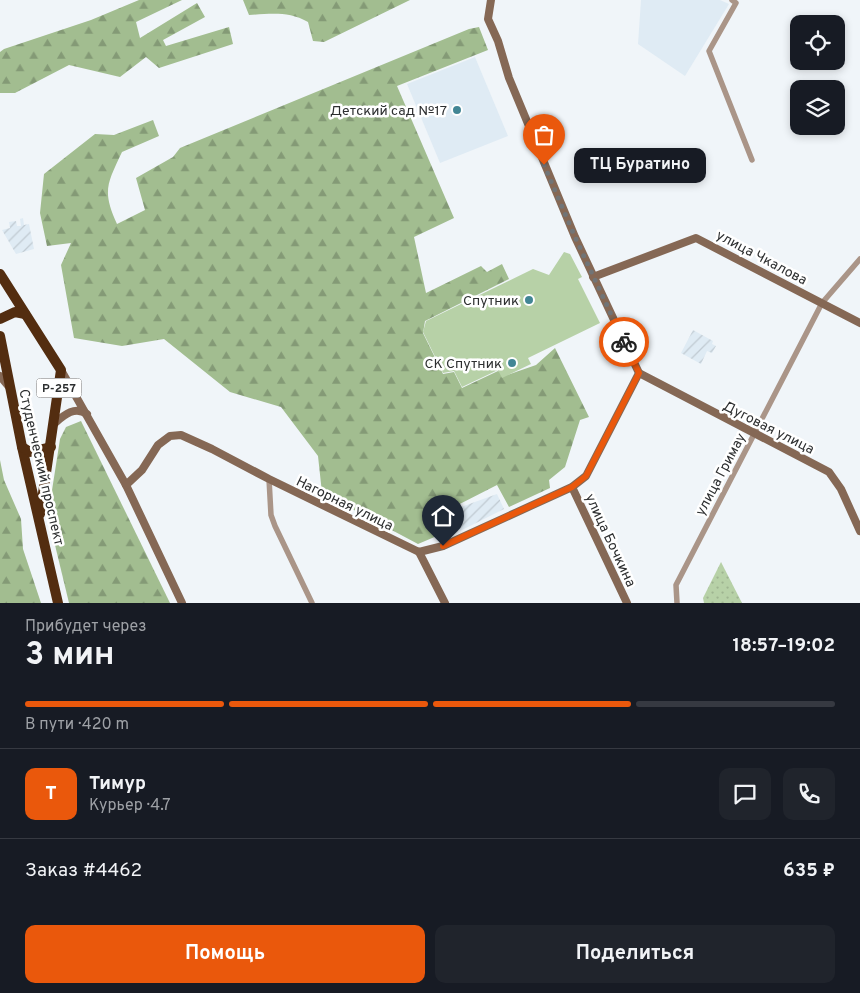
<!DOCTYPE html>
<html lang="ru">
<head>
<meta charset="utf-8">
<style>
	body { margin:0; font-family:Overpass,sans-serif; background:#20242c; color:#f1f3f6; height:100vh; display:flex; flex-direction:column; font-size:19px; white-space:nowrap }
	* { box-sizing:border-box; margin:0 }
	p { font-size:16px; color:#9ea1a6 }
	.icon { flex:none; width:28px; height:28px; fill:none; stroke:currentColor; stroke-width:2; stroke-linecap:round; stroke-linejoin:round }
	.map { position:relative; height:603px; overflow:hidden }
	.sheet { display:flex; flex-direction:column; background:#171b24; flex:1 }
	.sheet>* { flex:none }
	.fabs { position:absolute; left:790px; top:15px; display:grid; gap:10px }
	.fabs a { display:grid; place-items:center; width:55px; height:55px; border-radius:10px; background:#171b24; box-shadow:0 2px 8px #0003; font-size:25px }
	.pin { position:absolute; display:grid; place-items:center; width:42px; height:42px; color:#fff; margin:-51px -21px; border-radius:50% 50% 50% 0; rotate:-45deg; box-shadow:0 0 5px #0007 }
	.pin .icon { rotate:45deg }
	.courier { position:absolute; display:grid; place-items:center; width:50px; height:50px; margin:-25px; border:4px solid #ea580c; border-radius:50%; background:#fff; color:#222; box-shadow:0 1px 6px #0007 }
	.bubble { position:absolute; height:35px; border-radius:10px; background:#171b24; box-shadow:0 2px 8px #0003; font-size:16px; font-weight:700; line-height:35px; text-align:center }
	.summary em { font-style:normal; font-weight:700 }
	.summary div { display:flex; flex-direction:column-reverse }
	.summary { display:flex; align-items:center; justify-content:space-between; height:85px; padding:0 25px }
	h1 { font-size:32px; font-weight:700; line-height:38px }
	.bar { display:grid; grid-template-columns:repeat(4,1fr); gap:8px 5px; align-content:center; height:60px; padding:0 25px }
	.bar i { height:6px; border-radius:4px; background:#363941 }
	.bar .active { background:#ea580c }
	.bar p { grid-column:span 4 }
	.line { display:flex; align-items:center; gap:12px; padding:0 25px; border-top:1px solid #363941 }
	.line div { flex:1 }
	.round { display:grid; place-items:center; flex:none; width:52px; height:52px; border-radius:10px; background:#20242c }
	.button { display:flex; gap:10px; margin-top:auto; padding:10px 25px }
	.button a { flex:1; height:58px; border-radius:10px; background:#ea580c; color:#fff; font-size:20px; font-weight:700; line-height:58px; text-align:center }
	.button a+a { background:#20242c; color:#f1f3f6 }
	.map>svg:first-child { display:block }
	.built { fill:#dfebf4 }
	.industrial { fill:url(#industrial-furrows) }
	.grass { fill:url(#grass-dots) }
	.forest { fill:url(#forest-firs) }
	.pitch { fill:#b7d1a7 }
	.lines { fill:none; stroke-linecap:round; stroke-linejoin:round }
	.street { stroke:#aa9588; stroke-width:5.5 }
	.secondary { stroke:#856855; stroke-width:8 }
	.highway { stroke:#532d10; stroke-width:10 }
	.done { stroke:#717476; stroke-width:5; stroke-dasharray:0 9 }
	.route { stroke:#ea580c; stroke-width:6 }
	.poi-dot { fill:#428695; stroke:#fff; stroke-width:2 }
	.labels { text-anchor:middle; stroke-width:5; stroke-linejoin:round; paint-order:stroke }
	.shield { fill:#fff; stroke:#6c6d6e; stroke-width:1 }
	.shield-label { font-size:12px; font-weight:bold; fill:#2d2f30 }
	.poi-label { font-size:14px; fill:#2d2f30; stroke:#fff; text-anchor:end }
	.street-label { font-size:14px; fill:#2d2f30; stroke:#fff }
</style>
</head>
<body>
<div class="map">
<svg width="860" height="603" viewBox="0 0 860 603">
	<defs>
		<pattern id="industrial-furrows" width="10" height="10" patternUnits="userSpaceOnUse" patternTransform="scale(1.25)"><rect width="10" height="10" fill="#dfebf4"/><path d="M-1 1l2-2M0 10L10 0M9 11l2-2" fill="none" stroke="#c0cad2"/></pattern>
		<pattern id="grass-dots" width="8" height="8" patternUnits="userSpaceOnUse" patternTransform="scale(1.25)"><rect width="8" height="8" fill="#b7d1a7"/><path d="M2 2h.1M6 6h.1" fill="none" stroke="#9eb490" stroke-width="1.8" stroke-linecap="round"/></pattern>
		<pattern id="forest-firs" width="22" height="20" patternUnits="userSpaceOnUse" patternTransform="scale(1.25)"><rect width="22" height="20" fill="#a2bd90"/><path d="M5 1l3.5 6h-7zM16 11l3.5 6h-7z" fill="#849a76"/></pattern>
	</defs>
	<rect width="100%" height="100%" fill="#f0f5f9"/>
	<g class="built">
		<path d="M 641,0 L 720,0 L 729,4 L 685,76 L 638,44 Z"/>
		<path d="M 475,57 L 508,136 L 440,163 L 407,84 Z"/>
	</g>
	<g class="industrial">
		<path d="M 23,218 L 24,225 L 29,224 L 34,249 L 16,254 L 2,230 L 10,228 L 9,222 L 16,221 L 17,226 L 21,226 L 20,219 Z"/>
		<path d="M 693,330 L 713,341 L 712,344 L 716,346 L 712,353 L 707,351 L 701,364 L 681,353 Z"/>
		<path d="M 497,494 L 504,509 L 460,531 L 450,511 Z"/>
	</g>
	<path class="grass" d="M 721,562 L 742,603 L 704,603 L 703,598 Z"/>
	<g class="forest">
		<path d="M 139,0 L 182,0 L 136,22 L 140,38 L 197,3 L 205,17 L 163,40 L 166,46 L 229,27 L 233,44 L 159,68 L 146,57 L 120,77 L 69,65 L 15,93 L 0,93 L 0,52 L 4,49 L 91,20 Z"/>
		<path d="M 243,0 L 410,0 L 324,42 L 313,41 L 308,22 C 288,11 271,14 249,15 Z"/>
		<path d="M 479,27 L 488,50 L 397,86 L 454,218 L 414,237 L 426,293 L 481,266 L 487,272 L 502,264 L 509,279 L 425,321 L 423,333 L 443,374 L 454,372 L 462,388 L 498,371 L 507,375 L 536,365 L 555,348 L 589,417 L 580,420 L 565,467 L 549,480 L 550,488 L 509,507 L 497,485 L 446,511 L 444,533 L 418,544 L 322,493 L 318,456 L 281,407 L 230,392 L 164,339 L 122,346 L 74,338 L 61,265 L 71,243 L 47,246 L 40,213 L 44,174 L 95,134 L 114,135 L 153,120 L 159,136 L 122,152 C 107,184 102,191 117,224 L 145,210 L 136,178 L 173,157 L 180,148 L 469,29 Z"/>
		<path d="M 81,421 L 170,603 L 69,603 L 48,516 L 60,439 L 66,427 Z"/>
		<path d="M 0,460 L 4,480 L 21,519 L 23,549 L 41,603 L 0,603 Z"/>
	</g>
	<path class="pitch" d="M 564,252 L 570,254 L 582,277 L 578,279 L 600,323 L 528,358 L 531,364 L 502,378 L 498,370 L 462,387 L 454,371 L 443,373 L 423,332 L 426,321 L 533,269 L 549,275 Z"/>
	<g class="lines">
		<g class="street">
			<path d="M 732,0 L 736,3 L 709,51 L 752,160"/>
			<path d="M 269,479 L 271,515 L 275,526 L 312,603"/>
			<path d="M 677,603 L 676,585 L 822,303 L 860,259"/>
		</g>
		<g class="secondary">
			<path d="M 593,277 L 696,238 L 860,323"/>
			<path d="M 61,370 L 126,485 L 182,603"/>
			<path d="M 639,373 L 829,472 L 841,489 L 860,531"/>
			<path d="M 0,376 L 10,388"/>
			<path d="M 55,423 C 65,414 75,406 87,414"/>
			<path d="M 126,485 L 142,470 L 158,445 L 170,436 L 181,435 L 212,449 L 269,479 L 419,552 L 443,546 L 572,487 L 586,476 L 639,373 L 575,237 L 509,78 L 498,41 L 488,19 L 491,0"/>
			<path d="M 572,487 L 627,603"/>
			<path d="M 419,552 L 445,603"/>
		</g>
		<g class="highway">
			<path d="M 0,274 L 61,370 L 40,514"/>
			<path d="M 0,319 L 15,312 L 25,314"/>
			<path d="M 0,336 L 22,447 L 58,603"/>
			<path d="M 22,447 L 30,452 L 51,447"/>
		</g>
	</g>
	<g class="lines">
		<path class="done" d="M 544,165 L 575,237 L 624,342"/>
		<path class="route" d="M 443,546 L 572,487 L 586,476 L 639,373 L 624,342"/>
	</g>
	<g class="poi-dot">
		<circle cx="457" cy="110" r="5"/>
		<circle cx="529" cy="300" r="5"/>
		<circle cx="512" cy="363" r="5"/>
	</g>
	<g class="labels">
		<rect class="shield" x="36.5" y="378.5" width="45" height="19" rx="4"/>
		<g class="shield-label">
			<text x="59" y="392">Р-257</text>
		</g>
		<g class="poi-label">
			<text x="447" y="115">Детский сад №17</text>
			<text x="519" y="305">Спутник</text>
			<text x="502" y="368">СК Спутник</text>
		</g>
		<g class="street-label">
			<text transform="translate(762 257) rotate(28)" y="5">улица Чкалова</text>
			<text transform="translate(769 427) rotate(27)" y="5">Дуговая улица</text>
			<text transform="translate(42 467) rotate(77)" y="5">Студенческий проспект</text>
			<text transform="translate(720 474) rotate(-62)" y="5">улица Гримау</text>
			<text transform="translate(345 503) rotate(26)" y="5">Нагорная улица</text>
			<text transform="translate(611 540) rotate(65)" y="5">улица Бочкина</text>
		</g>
	</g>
</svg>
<div class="fabs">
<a><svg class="icon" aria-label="locate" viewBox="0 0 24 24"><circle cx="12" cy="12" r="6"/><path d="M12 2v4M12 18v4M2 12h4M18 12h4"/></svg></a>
<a><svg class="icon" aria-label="layers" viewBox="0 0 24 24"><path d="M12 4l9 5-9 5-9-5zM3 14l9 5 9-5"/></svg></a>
</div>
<div class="pin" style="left:544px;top:165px;background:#ea580c"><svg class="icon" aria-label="bag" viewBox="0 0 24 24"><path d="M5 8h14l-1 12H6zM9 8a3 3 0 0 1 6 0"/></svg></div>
<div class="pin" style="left:443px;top:546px;background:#1f2937"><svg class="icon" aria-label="home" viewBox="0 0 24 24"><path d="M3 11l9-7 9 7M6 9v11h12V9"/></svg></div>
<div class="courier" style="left:624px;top:342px"><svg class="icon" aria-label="bike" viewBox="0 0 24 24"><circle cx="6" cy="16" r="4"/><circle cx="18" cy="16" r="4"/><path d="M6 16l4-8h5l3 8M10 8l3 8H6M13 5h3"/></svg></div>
<div class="bubble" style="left:574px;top:148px;width:132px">ТЦ Буратино</div>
</div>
<section class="sheet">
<div class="summary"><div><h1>3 мин</h1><p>Прибудет через</p></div><em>18:57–19:02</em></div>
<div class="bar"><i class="active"></i><i class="active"></i><i class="active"></i><i></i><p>В пути · 420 m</p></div>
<div class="line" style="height:90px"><b class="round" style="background:#ea580c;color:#fff">Т</b><div><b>Тимур</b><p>Курьер · 4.7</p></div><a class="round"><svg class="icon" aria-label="chat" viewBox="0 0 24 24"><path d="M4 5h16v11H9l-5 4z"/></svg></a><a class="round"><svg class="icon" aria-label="phone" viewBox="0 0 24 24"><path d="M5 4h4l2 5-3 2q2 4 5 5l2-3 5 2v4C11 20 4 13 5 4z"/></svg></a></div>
<div class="line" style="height:65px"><div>Заказ #4462</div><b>635 ₽</b></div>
<div class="button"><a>Помощь</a><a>Поделиться</a></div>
</section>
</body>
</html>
